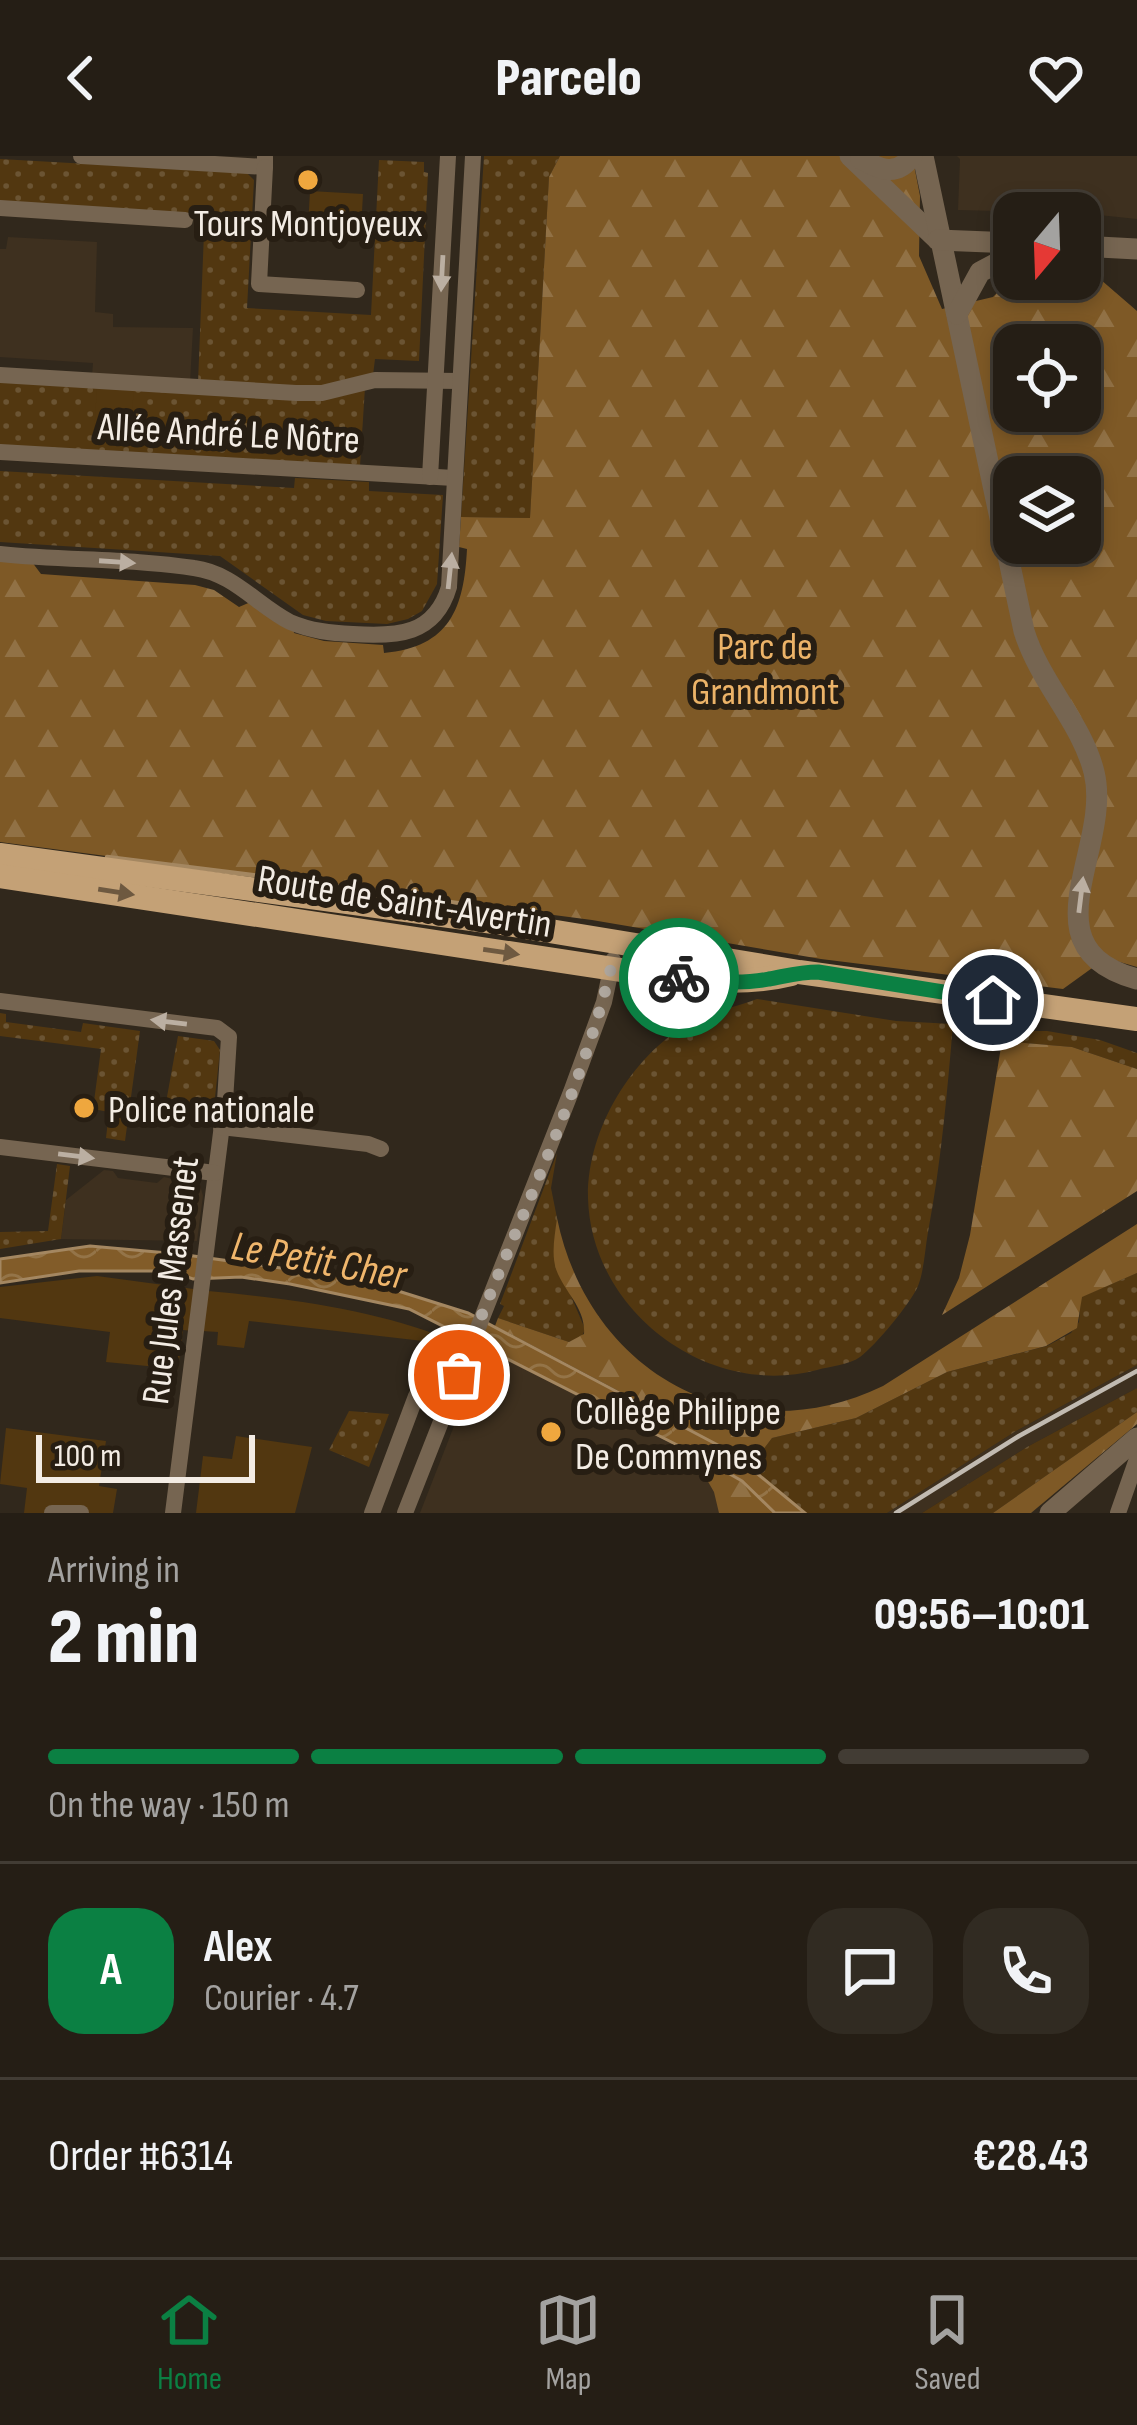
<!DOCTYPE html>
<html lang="en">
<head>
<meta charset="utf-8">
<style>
	body { margin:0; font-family:"Sofia Sans Condensed",sans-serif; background:#312b22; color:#f1f3f6; height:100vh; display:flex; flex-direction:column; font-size:45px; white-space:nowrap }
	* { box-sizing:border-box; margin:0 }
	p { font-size:39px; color:#a3a2a0 }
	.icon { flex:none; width:66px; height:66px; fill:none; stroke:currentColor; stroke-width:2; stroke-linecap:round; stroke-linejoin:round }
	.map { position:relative; height:1357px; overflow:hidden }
	.side { display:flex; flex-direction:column; background:#251e15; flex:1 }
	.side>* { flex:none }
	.needle { width:78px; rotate:199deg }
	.buttons { position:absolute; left:993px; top:36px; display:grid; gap:24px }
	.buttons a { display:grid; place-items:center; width:108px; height:108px; border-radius:24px; background:#251e15; box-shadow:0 6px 18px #0003,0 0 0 3px #423c34; font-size:60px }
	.scale { position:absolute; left:36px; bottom:30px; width:219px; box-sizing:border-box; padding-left:12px; border:6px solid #f3ece4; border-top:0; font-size:33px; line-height:42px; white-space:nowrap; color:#f3ece4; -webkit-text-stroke:9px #271e13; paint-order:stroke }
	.pin { position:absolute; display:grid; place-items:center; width:102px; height:102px; color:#fff; margin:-51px; border:6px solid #fff; border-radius:50%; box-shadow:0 3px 12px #0007 }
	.courier { position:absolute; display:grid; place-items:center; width:120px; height:120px; margin:-60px; border:9px solid #0b8043; border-radius:50%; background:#fff; color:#222; box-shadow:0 3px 15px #0007 }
	.head em { font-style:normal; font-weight:800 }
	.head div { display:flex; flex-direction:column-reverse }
	.head { display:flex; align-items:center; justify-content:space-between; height:204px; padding:0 48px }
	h1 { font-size:78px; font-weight:800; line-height:90px }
	.bar { display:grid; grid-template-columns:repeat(4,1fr); gap:18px 12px; align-content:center; height:144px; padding:0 48px }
	.bar i { height:15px; border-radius:9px; background:#423c34 }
	.bar .selected { background:#0b8043 }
	.bar p { grid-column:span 4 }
	.line { display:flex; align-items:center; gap:30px; padding:0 48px; border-top:3px solid #423c34 }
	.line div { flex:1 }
	.round { display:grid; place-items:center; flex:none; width:126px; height:126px; border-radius:36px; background:#312b22 }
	header { display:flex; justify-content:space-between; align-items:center; height:156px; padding:0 48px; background:#251e15; font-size:54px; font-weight:800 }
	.dock { display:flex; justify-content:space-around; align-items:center; height:168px; border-top:3px solid #423c34; background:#251e15; font-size:33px; color:#a3a2a0 }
	.dock a { display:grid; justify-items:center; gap:6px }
	.dock .selected { color:#0b8043 }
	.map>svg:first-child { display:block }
	.built { fill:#3e301f }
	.grass { fill:url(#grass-dots) }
	.forest { fill:url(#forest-firs); fill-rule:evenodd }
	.park { fill:#523710 }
	.water { fill:url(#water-waves); stroke:#a48761; stroke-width:3 }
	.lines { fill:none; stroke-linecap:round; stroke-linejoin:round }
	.stream { stroke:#a48761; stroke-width:4.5 }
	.minor { stroke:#766551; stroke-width:16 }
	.tertiary { stroke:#766551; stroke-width:21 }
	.primary { stroke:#c4a176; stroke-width:24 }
	.rail { stroke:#c1bab1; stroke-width:4.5 }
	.oneway { fill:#bbafa2 }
	.oneway2 { fill:#6e5940 }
	.done { stroke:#afa79e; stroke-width:12; stroke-dasharray:0 21.6 }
	.route { stroke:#0b8043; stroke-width:15 }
	.poi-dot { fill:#efa73e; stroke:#271e13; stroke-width:4.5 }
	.labels { text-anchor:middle; stroke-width:12; stroke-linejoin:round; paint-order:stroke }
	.poi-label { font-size:39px; fill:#f3ece4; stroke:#271e13; text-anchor:start }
	.street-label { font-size:39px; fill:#f3ece4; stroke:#271e13 }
	.park-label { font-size:39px; fill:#ecb368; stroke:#271e13 }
	.water-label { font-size:42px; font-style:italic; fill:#f0b66c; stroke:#271e13 }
</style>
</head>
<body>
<header><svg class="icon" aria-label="back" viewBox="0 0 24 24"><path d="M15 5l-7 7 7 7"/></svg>Parcelo<svg class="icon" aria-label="heart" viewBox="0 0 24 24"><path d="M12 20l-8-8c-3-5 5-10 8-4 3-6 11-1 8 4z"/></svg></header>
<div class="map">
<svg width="1137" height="1357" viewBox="0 0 1137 1357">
	<defs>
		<pattern id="grass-dots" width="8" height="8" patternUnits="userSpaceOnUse" patternTransform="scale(3)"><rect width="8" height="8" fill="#523710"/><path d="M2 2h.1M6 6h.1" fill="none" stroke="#6b5433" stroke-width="1.8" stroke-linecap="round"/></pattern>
		<pattern id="forest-firs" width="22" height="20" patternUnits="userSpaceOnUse" patternTransform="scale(3)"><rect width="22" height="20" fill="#7e5926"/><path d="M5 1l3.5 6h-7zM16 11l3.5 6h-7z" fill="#917145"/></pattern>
		<pattern id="water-waves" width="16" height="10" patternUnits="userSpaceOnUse" patternTransform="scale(3)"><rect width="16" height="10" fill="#825c29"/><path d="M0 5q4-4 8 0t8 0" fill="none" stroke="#947448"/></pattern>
	</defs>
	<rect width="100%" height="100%" fill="#31281c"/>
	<g class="built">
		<path d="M 957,0 L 1137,0 L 1137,63 L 1080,57 L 958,54 L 960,3 Z"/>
		<path d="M 8,81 L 97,86 L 95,156 L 113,158 L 113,171 L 193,172 L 190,227 L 92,220 L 93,207 L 0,201 L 0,93 L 6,93 Z"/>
		<path d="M 104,1014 L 113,1015 L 118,1022 L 157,1027 L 164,1021 L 200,1029 L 203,1040 L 197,1085 L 61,1083 L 66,1044 Z"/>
		<path d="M 492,1194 L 742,1325 L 773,1357 L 420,1357 L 483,1196 Z"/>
		<path d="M 1137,1209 L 1137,1232 L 1027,1291 L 922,1357 L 887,1357 L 1016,1275 Z"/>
	</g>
	<g class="grass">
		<path d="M 484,0 L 560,0 L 549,21 L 530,362 L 461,361 Z"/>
		<path d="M 0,3 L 247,17 L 254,24 L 247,152 L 371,159 L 379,4 L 424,6 L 424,16 L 428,17 L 419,205 L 375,203 L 373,219 L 324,231 L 198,227 L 204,77 L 195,64 L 184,60 L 0,48 Z"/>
		<path d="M 0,223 L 365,231 L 360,310 L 0,289 Z"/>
		<path d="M 0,315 L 294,332 L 295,322 L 369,326 L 369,335 L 443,339 L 437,428 L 422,455 L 408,463 L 387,468 L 326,465 L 303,459 L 220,400 L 0,386 Z"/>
		<path d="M 757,843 L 896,865 L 953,868 C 947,939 941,1007 928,1076 C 925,1093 924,1115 918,1130 C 910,1148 876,1189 860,1201 C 849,1209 831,1210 817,1214 C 709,1243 591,1156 588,1042 C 587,974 631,901 689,867 C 709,856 736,851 757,843 Z"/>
		<path d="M 0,857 L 6,858 L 6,866 L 81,876 L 83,867 L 140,875 L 125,985 L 106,982 L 109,956 L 93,953 L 101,893 L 0,880 Z"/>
		<path d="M 1004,875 L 1047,875 L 1100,884 L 1137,897 L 1137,913 L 1072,891 L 1002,885 Z"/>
		<path d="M 178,880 L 214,885 L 220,894 L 212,970 L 163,963 Z"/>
		<path d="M 557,997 L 551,1032 L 557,1062 L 554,1100 L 585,1173 L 582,1181 L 569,1186 L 498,1162 L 504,1150 L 500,1148 Z"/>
		<path d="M 57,1008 L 70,1010 L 61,1083 L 0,1093 L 0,1076 L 48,1075 Z"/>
		<path d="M 1137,1117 L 1137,1209 L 1016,1275 L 887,1357 L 805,1357 L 751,1310 L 772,1282 L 856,1262 L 947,1216 L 1047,1190 L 1071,1177 L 1079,1166 L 1081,1141 Z"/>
		<path d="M 1137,1232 L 1137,1256 L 993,1357 L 922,1357 L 1027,1291 Z"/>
		<path d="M 349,1255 L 389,1258 L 369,1311 L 329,1294 Z"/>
	</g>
	<g class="forest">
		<path d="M 560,0 L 920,0 L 914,9 L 920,40 L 919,100 L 942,153 L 993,141 L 1014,120 L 1014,123 L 1080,123 L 1080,117 L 1093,117 L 1137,155 L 1137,811 L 1106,802 L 1063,833 L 821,803 L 592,764 L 0,686 L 0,402 L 32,406 L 41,418 L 195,429 L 214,434 L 239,451 L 253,445 L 293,470 L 294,477 L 324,485 L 383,489 L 384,497 C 450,491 464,452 467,393 L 459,391 L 461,361 L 530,362 L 549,21 ZM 1014,189 L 1080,189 L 1080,255 L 1014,255 ZM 1014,321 L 1080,321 L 1080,387 L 1014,387 Z"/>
		<path d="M 1002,885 L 1072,891 L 1137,913 L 1137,1035 L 942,1159 L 959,1122 L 970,1079 Z"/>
		<path d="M 557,1062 C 589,1217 737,1300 883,1230 L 1137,1068 L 1137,1117 L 1082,1141 L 1077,1172 L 1046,1190 L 947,1216 L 856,1262 L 772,1282 L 751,1310 L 668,1261 L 495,1170 L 498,1162 L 569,1186 L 584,1178 C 586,1152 564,1136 556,1113 C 551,1097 555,1079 557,1062 Z"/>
		<path d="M 1137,1256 L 1137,1268 L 1031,1357 L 993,1357 Z"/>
		<path d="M 691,1296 L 742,1325 L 775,1357 L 719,1357 L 714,1336 Z"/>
	</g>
	<g class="park">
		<path d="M 310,35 L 363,38 L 361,74 L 308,71 Z"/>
		<path d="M 97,229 L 134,231 L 130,284 L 94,282 Z"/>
		<path d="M 97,1120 L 201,1134 L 194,1175 L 183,1174 L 178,1213 L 106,1206 L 110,1176 L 0,1162 L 0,1131 Z"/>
		<path d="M 208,1135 C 293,1143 372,1153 452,1184 L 438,1219 L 419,1217 L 423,1185 L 249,1165 L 244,1192 L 217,1189 L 218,1176 L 202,1175 Z"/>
		<path d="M 6,1272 L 106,1285 L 99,1330 L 117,1333 L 113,1357 L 24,1357 L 27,1332 L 0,1328 Z"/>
		<path d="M 236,1280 L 312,1291 L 295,1357 L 196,1357 L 203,1300 L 232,1303 Z"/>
	</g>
	<path class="water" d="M 90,1090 L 179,1098 L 360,1123 L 468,1157 L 731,1296 L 805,1357 L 775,1357 L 742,1325 L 691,1296 L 409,1153 L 290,1128 L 241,1121 L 193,1123 L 170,1115 L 79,1115 L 0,1127 L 0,1103 Z"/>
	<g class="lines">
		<g class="stream">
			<path d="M 107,701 L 268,721"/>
			<path d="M 316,727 L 412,741"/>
			<path d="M 435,744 L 534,758"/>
		</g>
		<g class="minor">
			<path d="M 81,0 L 265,11 L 265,1"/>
			<path d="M 265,11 L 259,128 L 357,134"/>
			<path d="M 0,52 L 185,64"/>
			<path d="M 0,219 L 296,237 L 322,237 L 375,224 L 460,225"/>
			<path d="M 0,296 L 454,322"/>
			<path d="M 430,321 L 448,0"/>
			<path d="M 0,398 C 64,405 130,402 194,412 C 233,417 257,449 290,466 C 311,475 331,477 353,478 C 397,481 435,479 449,431 L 473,0"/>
			<path d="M 0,845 L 217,872 L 229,881 L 225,945 L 173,1357"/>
			<path d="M 221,971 L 368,988 L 381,993"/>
			<path d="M 0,991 L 215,1017"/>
			<path d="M 52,1357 L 81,1357"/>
			<path d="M 372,1357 L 416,1240 L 449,1247"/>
			<path d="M 405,1357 L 571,936 L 604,846 L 613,804"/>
			<path d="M 1118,1357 L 1137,1303"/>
		</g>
		<g class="tertiary">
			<path d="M 850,0 L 938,84"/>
			<path d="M 923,0 L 1024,475 C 1039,525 1082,567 1094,616 C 1113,692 1023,792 1137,823"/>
			<path d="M 861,3 C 881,14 897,21 912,0"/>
			<path d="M 938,84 L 1014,87"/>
			<path d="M 1080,90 L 1137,93"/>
			<path d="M 957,158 L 980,116 L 1014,98"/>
			<path d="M 1050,1357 L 1137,1282"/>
		</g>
		<g class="primary">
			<path d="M 0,699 L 501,767 L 799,816 L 1137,863"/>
			<path d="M 0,720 L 660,820 C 705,824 747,829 791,818"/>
		</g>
		<path class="rail" d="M 896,1357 L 1019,1280 L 1137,1215"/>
	</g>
	<defs><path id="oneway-solid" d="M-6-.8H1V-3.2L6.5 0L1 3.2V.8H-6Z" transform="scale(3)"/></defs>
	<g class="oneway">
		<use href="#oneway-solid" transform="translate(442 117) rotate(93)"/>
		<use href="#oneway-solid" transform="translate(117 406) rotate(4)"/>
		<use href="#oneway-solid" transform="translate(450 415) rotate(-84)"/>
		<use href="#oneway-solid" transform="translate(1081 739) rotate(-83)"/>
		<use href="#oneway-solid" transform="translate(169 866) rotate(-173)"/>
		<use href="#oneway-solid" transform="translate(76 1000) rotate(7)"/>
	</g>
	<g class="oneway2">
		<use href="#oneway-solid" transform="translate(116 736) rotate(9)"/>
		<use href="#oneway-solid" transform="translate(501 796) rotate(8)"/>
	</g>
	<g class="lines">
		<path class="done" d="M 459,1219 C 508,1083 577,952 611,812 L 679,822"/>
		<path class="route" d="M 679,822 C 708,825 739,829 769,823 C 786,820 800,816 818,816 L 993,844"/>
	</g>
	<g class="poi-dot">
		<circle cx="308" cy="24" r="12"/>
		<circle cx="84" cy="952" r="12"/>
		<circle cx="551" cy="1276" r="12"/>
	</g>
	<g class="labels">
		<g class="poi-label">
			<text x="308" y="80" text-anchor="middle">Tours Montjoyeux</text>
			<text x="108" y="966">Police nationale</text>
			<text x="575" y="1268">Collège Philippe<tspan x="575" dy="45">De Commynes</tspan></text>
		</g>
		<g class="street-label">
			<text transform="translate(229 276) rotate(3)" y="14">Allée André Le Nôtre</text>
			<text transform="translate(405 744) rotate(9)" y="14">Route de Saint-Avertin</text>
			<text transform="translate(169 1124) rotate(-83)" y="14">Rue Jules Massenet</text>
		</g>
		<g class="park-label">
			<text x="765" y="503">Parc de<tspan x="765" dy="45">Grandmont</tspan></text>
		</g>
		<g class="water-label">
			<text transform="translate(319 1103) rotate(10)" y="15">Le Petit Cher</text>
		</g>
	</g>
</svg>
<div class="buttons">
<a><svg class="needle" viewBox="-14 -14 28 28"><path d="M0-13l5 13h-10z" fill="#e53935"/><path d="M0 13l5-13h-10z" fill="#a3a2a0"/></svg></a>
<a><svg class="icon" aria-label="locate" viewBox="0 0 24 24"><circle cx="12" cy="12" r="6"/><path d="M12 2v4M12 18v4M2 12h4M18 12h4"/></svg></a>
<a><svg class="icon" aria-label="layers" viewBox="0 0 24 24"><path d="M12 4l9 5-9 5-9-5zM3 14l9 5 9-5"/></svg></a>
</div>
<div class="scale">100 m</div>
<div class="pin" style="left:459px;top:1219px;background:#ea580c"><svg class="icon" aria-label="bag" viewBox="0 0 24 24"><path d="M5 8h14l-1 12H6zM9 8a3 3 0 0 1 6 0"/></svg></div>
<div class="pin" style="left:993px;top:844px;background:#1f2937"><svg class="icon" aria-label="home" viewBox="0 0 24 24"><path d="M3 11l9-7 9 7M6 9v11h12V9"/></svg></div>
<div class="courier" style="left:679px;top:822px"><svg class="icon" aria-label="bike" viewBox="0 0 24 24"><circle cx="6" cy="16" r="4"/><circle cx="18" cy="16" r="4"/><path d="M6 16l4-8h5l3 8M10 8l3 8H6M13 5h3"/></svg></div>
</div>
<section class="side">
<div class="head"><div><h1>2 min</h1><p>Arriving in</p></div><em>09:56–10:01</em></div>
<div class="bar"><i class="selected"></i><i class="selected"></i><i class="selected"></i><i></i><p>On the way · 150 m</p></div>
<div class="line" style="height:216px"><b class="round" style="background:#0b8043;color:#fff">A</b><div><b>Alex</b><p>Courier · 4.7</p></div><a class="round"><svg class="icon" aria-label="chat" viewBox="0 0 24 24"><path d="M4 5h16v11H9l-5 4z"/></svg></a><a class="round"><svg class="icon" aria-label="phone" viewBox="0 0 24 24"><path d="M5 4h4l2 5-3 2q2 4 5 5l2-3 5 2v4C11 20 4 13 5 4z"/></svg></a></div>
<div class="line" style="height:156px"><div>Order #6314</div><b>€28.43</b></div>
</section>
<nav class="dock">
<a class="selected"><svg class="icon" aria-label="home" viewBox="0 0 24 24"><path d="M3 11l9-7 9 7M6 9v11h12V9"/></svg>Home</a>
<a><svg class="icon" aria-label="map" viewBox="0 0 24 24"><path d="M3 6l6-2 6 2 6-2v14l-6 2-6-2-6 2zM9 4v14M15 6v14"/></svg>Map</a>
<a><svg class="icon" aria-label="saved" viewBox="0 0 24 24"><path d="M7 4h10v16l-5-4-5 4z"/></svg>Saved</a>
</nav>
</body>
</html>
